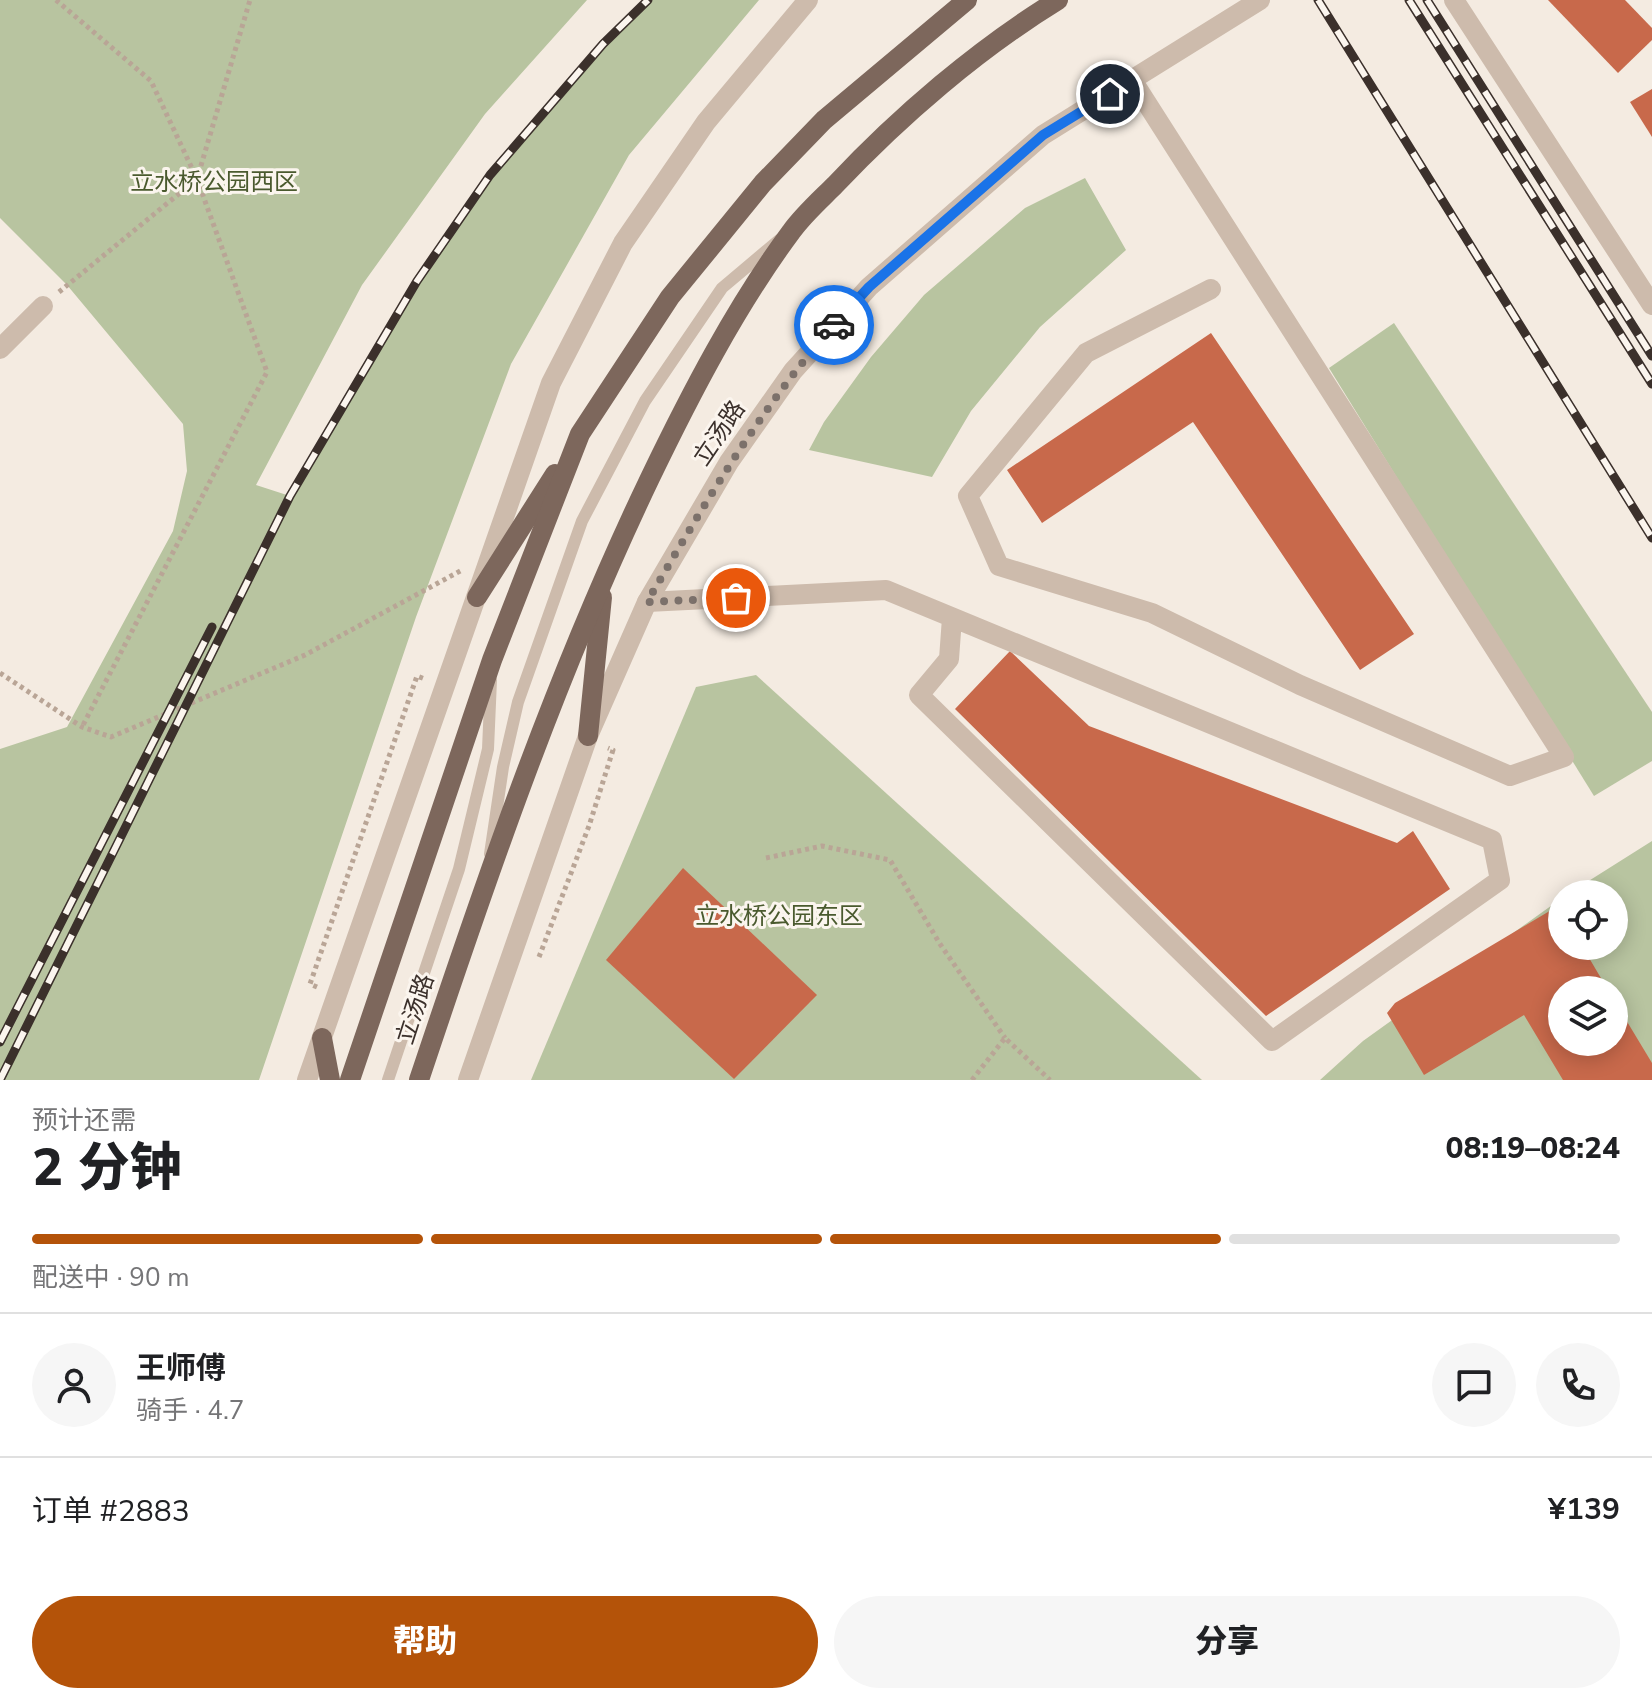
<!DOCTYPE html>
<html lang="zh">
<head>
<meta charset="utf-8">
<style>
	body { margin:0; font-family:"Nunito Sans","Noto Sans SC",sans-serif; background:#f6f6f6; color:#202124; height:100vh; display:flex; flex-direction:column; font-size:30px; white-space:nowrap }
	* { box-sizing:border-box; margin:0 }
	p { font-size:26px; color:#757577 }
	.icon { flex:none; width:44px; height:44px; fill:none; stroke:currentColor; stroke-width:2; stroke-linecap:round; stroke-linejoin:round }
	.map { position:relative; height:1080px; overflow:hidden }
	.sheet { display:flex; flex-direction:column; background:#fff; flex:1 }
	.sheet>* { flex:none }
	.fabs { position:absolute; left:1548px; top:880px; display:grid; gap:16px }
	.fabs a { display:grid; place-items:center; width:80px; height:80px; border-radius:50%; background:#fff; box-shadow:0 4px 20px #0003; font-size:40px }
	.pin { position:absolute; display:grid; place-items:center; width:68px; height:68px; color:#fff; margin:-34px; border:4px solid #fff; border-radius:50%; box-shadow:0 2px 8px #0007 }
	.courier { position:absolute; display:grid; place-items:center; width:80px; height:80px; margin:-40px; border:6px solid #1a73e8; border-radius:50%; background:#fff; color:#222; box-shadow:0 2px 10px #0007 }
	.overview em { font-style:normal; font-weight:800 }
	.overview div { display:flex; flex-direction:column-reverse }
	.overview { display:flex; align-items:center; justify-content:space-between; height:136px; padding:0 32px }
	h1 { font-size:52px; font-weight:800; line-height:60px }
	.bar { display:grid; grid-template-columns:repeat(4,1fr); gap:12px 8px; align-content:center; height:96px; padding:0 32px }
	.bar i { height:10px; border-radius:6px; background:#e0e0e0 }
	.bar .active { background:#b45309 }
	.bar p { grid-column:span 4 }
	.line { display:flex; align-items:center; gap:20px; padding:0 32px; border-top:2px solid #e0e0e0 }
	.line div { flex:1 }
	.round { display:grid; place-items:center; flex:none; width:84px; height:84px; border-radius:42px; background:#f6f6f6 }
	.cta { display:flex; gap:16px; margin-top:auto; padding:16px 32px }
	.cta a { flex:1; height:92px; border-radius:48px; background:#b45309; color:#fff; font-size:32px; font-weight:800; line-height:92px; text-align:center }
	.cta a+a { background:#f6f6f6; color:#202124 }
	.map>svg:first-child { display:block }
	.green { fill:#b8c4a0; fill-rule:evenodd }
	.building { fill:#c8694b }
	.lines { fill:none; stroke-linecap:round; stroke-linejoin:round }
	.path { stroke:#b9a596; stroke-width:5; stroke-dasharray:4 4; stroke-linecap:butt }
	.service { stroke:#cdbbac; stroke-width:12 }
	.minor { stroke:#cdbbac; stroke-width:20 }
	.primary { stroke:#7d675c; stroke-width:20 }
	.rail-casing { stroke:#3b302b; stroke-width:9 }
	.rail { stroke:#fbf5ee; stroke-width:6; stroke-dasharray:18; stroke-linecap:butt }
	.done { stroke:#7c716b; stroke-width:8; stroke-dasharray:0 14.4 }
	.route { stroke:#1a73e8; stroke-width:10 }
	.labels { text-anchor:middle; stroke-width:6; stroke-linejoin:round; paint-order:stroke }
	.park-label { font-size:24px; fill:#4a5a2e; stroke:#fbf5ee }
	.street-label { font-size:24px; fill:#3b302b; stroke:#fbf5ee }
</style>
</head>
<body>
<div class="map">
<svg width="1652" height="1080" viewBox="0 0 1652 1080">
	<rect width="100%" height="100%" fill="#f4ebe1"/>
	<g class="green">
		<path d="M 0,0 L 587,0 L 485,114 L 362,285 L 256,485 L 290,496 L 417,281 L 454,224 L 490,175 L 567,85 L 648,0 L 759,0 L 629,155 L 511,364 L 416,617 L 259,1080 L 0,1080 L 0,749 L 67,727 L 173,531 L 187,471 L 183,424 L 67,285 L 0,218 Z"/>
		<path d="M 1085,178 L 1126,250 L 1040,327 L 971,411 L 932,477 L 809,450 L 824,422 L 871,357 L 924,295 L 1025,208 Z"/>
		<path d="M 1394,323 L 1652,712 L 1652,761 L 1594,796 L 1329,368 Z"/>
		<path d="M 756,675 L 1202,1080 L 531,1080 L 696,687 Z"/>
		<path d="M 1652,841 L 1652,1080 L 1320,1080 L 1363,1041 L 1562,898 L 1562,946 L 1614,946 L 1614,894 L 1568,894 ZM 1562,990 L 1614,990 L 1614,1042 L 1562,1042 Z"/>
	</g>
	<g class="building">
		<path d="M 1548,0 L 1625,0 L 1652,28 L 1652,40 L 1618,73 Z"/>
		<path d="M 1652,89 L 1652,137 L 1630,102 Z"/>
		<path d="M 1211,333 L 1414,634 L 1360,670 L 1193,422 L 1042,523 L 1007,470 Z"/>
		<path d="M 1010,651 L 1089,726 L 1397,843 L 1413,831 L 1450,889 L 1266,1016 L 955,709 Z"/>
		<path d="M 683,868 L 817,995 L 734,1079 L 606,960 Z"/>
		<path d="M 1558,906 L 1562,913 L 1562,946 L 1582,946 L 1608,990 L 1562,990 L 1562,1042 L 1614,1042 L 1614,1000 L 1652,1063 L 1652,1080 L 1563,1080 L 1524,1015 L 1424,1075 L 1387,1013 L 1395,1003 Z"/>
	</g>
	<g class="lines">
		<g class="path">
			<path d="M 56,0 L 151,81 L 197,179 L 267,372 L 82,727"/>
			<path d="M 59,292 L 197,179 L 250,0"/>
			<path d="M 0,673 L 82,727 L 111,737 L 305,655 L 462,570"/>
			<path d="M 766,858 L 822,846 L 890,860 L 940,944 L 1005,1038"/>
			<path d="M 539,957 L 589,826 L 613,750 L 608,748"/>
			<path d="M 317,987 L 310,984 L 417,676 L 425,679"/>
			<path d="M 972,1080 L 1005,1038 L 1050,1080"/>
		</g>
		<g class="service">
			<path d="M 490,854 L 503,767 L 518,702 L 582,521 L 645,401 L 722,288 L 779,240"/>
			<path d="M 388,1080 L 459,869 L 488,749 L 491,680"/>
		</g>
		<g class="minor">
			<path d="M 1454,0 L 1652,305"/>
			<path d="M 1132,80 L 1564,757 L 1510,776 L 1300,685 L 1152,613 L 999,566 L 968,496 L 1086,353 L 1211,289"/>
			<path d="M 0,349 L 43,306"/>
			<path d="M 647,602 L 886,590 L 1492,840 L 1500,880 L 1272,1041 L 919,695 L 949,659 L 952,618"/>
			<path d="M 307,1080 L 551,383 L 623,243 L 706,122 L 808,0"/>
			<path d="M 468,1080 L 588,736 L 647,602 L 729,462 L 793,371 L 869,287 L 1043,135 L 1260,0"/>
		</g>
		<g class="primary">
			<path d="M 477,597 L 555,474"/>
			<path d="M 588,736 L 602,597"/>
			<path d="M 322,1038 L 330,1080"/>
			<path d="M 350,1080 L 492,660 L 580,434 L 670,297 L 763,183 L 824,120 L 967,0"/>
			<path d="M 419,1080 C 487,876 557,672 650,478 C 690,395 736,306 791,232 C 803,215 820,200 835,185 C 900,116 978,49 1058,0"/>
		</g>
		<g class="rail-casing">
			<g id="rail">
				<path d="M 1318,0 L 1652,538"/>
				<path d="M 1409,0 L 1652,384"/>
				<path d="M 1427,0 L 1652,356"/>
				<path d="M 0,1042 L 212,627"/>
				<path d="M 0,1080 L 290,496 L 417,281 L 490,175 L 603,44 L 648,0"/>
			</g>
		</g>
		<use href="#rail" class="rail"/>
	</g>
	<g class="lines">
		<path class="done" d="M 736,598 L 647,602 C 704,505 759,410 834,325"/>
		<path class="route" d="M 834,325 L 869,287 L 1043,135 L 1110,94"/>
	</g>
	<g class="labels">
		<g class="park-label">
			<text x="214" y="190">立水桥公园西区</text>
			<text x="779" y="924">立水桥公园东区</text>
		</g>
		<g class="street-label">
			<text transform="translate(719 433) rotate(-56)" y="8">立汤路</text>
			<text transform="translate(415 1009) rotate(-72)" y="8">立汤路</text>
		</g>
	</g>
</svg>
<div class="fabs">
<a><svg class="icon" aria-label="locate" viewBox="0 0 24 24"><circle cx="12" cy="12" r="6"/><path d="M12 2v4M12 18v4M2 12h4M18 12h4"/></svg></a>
<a><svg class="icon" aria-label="layers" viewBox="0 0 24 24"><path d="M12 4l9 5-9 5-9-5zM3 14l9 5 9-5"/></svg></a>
</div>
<div class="pin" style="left:736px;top:598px;background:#ea580c"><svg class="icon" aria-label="bag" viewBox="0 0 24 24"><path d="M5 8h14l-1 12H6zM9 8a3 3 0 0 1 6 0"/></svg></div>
<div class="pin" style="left:1110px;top:94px;background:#1f2937"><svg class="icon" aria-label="home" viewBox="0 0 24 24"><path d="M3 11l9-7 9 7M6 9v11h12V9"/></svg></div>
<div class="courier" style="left:834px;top:325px"><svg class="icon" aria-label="car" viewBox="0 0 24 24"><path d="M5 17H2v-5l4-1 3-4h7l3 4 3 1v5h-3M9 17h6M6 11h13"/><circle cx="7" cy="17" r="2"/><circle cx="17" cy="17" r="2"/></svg></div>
</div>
<section class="sheet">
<div class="overview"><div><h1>2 分钟</h1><p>预计还需</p></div><em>08:19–08:24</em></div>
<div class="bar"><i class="active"></i><i class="active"></i><i class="active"></i><i></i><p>配送中 · 90 m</p></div>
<div class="line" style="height:144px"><a class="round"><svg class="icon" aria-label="person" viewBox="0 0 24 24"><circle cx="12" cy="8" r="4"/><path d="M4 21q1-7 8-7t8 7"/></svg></a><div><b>王师傅</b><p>骑手 · 4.7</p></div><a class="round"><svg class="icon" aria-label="chat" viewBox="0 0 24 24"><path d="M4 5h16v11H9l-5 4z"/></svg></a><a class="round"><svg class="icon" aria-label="phone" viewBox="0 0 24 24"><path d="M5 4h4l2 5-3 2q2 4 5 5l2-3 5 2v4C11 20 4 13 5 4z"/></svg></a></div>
<div class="line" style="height:104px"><div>订单 #2883</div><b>¥139</b></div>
<div class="cta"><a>帮助</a><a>分享</a></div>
</section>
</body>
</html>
